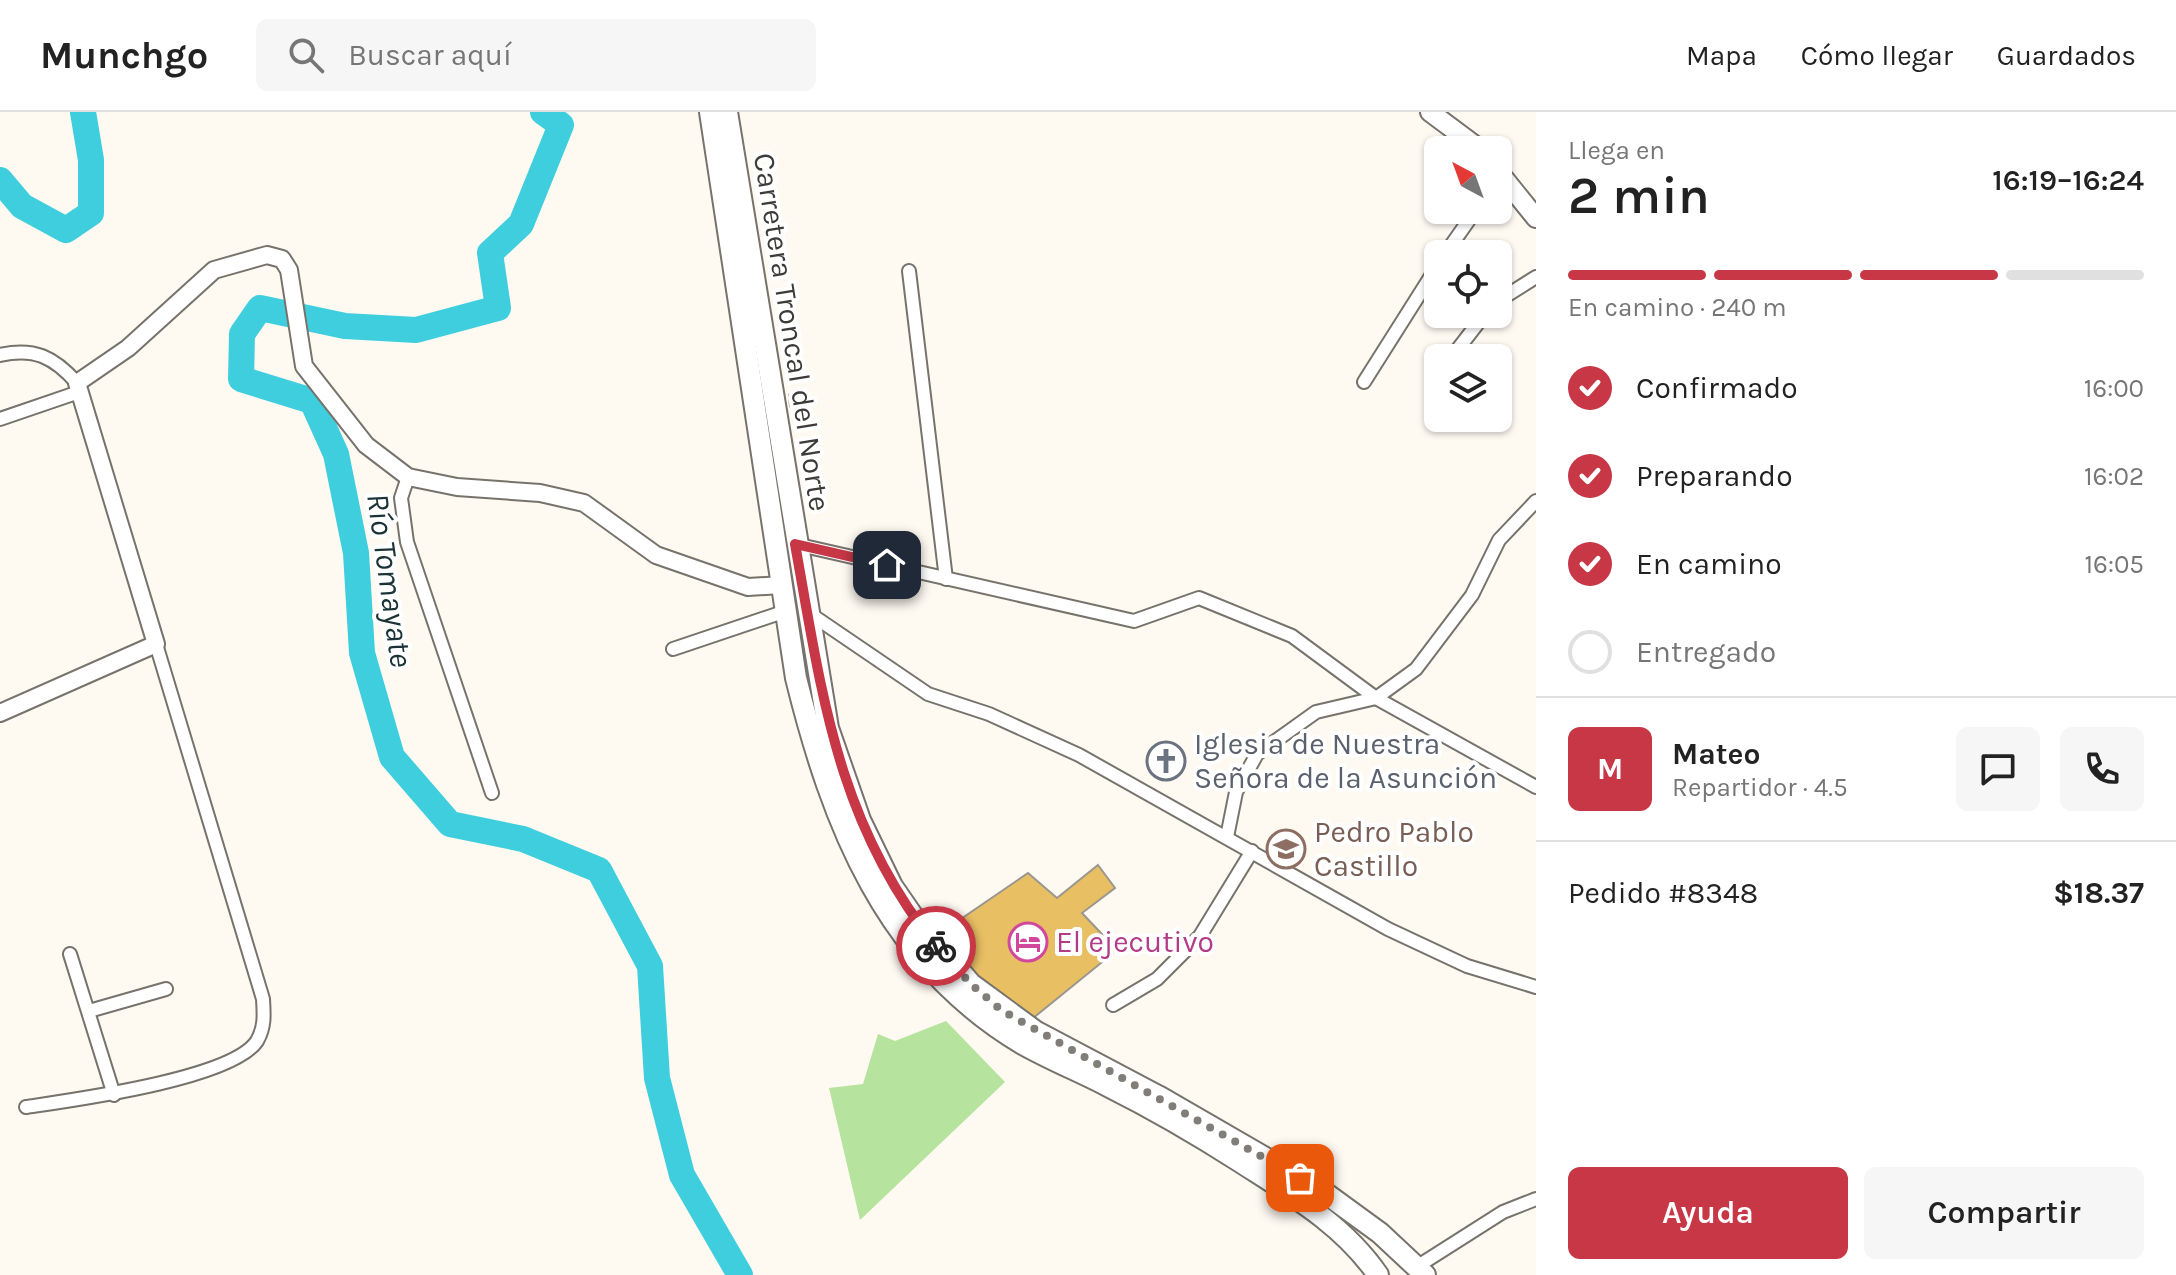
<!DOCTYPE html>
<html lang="es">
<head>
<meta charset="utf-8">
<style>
	body { margin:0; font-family:Karla,sans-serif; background:#f6f6f6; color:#222; height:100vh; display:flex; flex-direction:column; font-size:30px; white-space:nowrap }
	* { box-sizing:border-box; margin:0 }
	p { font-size:26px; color:#767676 }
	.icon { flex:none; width:44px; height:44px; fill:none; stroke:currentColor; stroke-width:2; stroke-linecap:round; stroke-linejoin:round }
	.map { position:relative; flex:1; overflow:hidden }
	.sheet { display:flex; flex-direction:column; background:#fff; width:640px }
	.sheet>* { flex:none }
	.needle { width:52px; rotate:319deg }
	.fabs { position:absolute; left:1424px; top:24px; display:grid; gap:16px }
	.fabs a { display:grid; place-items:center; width:88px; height:88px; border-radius:12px; background:#fff; box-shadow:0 2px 6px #0004; font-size:40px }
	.pin { position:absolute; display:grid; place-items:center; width:68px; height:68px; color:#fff; margin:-34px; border-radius:16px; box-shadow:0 4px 12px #0006 }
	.courier { position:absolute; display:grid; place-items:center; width:80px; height:80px; margin:-40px; border:6px solid #c73746; border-radius:50%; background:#fff; color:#222; box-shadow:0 2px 10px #0007 }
	.head em { font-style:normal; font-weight:600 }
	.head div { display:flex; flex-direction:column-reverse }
	.head { display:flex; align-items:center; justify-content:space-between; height:136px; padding:0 32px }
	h1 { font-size:52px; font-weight:600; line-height:60px }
	.bar { display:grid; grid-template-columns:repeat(4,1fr); gap:12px 8px; align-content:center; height:96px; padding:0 32px }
	.bar i { height:10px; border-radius:6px; background:#e0e0e0 }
	.bar .selected { background:#c73746 }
	.bar p { grid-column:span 4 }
	.line { display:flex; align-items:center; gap:20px; padding:0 32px; border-top:2px solid #e0e0e0 }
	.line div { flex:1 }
	.round { display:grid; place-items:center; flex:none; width:84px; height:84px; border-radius:12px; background:#f6f6f6 }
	ol { padding:0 32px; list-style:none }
	li { display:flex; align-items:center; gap:24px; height:88px }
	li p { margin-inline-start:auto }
	li .icon { padding:8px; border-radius:50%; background:#c73746; color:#fff; stroke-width:4 }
	li:last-child { color:#767676 }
	li i { width:44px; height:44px; border:4px solid #e0e0e0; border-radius:50% }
	.action { display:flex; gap:16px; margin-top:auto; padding:16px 32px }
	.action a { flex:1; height:92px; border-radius:12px; background:#c73746; color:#fff; font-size:32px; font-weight:600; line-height:92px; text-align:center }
	.action a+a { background:#f6f6f6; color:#222 }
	header { display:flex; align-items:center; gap:48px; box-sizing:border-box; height:112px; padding:0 40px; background:#fff; border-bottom:2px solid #e0e0e0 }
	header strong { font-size:38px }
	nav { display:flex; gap:44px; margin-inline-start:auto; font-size:28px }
	.search { width:560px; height:72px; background:#f6f6f6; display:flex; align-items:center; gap:20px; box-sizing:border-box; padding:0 28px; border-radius:12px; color:#767676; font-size:30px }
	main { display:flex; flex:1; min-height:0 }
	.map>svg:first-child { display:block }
	.green { fill:#b6e39d }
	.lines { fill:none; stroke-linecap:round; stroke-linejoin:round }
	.river { stroke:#3fcede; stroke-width:26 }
	.building { fill:#e9bf64; stroke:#9a978f; stroke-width:2 }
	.minor-casing { stroke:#77736c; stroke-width:16 }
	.tertiary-casing { stroke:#77736c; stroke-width:20 }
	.secondary-casing { stroke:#77736c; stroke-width:22 }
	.primary-casing { stroke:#77736c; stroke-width:24 }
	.minor { stroke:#fff; stroke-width:12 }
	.tertiary { stroke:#fff; stroke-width:16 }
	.secondary { stroke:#fff; stroke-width:18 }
	.primary { stroke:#fff; stroke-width:20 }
	.done { stroke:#817e79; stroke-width:8; stroke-dasharray:0 14.4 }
	.route { stroke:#c73746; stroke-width:10 }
	.labels { text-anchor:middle; stroke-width:8; stroke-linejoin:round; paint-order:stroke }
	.street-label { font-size:30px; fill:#3d3b38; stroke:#fff }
	.worship-label { font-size:30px; fill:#5b616d; stroke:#fff; text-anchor:start }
	.education-label { font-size:30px; fill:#785e54; stroke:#fff; text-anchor:start }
	.hotel-label { font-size:30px; fill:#b23c85; stroke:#fff; text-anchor:start }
	.water-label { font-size:32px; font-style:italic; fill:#1b3336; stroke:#fff }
</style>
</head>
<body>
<header>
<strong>Munchgo</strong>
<div class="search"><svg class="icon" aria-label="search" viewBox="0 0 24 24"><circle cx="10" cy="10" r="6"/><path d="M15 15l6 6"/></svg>Buscar aquí</div>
<nav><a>Mapa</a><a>Cómo llegar</a><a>Guardados</a></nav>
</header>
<main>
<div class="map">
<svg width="1536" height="1163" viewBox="0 0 1536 1163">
	<rect width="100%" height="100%" fill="#fef9f1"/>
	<path class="green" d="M 946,909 L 1005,970 L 860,1108 L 829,976 L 863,972 L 878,922 L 895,929 Z"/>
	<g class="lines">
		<g class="river">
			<path d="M 543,0 L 561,13 L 521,112 L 490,141 L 498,196 L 416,218 L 345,214 L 260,196 L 242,222 L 241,267 L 312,289 L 336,342 L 356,441 L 362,541 L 392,645 L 450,712 L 523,727 L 599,758 L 650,854 L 657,966 L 682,1063 L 740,1163"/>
			<path d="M 0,68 L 22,94 L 66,118 L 91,101 L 91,48 L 83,0"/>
		</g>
	</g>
	<g class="building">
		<path d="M 807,281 L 809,291 L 790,294 L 789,283 Z"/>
		<path d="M 1098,753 L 1115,776 L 1082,801 L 1117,838 L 1032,907 L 984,875 L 939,822 L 1028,761 L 1057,786 Z"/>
	</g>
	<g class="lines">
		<g class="minor-casing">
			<g id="minor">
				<path d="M 1445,142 L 1476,98"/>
				<path d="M 909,159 L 946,467"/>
				<path d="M 1498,189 L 1536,165"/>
				<path d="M 0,243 C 34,235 54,245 77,271"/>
				<path d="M 1451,246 L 1485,202"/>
				<path d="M 1364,270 L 1438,153"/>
				<path d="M 1434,272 L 1438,266"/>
				<path d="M 0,307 L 79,280"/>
				<path d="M 408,365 L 401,386 L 407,430 L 492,681"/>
				<path d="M 795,432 L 1134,509 L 1199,486 L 1292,524 L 1376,586 L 1536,675"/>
				<path d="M 809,501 L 928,582 L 989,602 L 1079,643 L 1388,817 L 1467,854 L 1536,875"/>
				<path d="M 673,537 L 786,499"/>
				<path d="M 1227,725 L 1236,680 L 1257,642 L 1316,600 L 1376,586 L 1416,557 L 1472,483 L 1499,428 L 1536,389"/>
				<path d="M 70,842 L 114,983"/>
				<path d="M 1113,893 L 1157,867 L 1200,824 L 1252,739"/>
				<path d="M 89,899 L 166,877"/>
				<path d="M 26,995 C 73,988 232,967 257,929 C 265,915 264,903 263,887 L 156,532"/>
				<path d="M 1418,1154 L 1503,1100 L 1536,1087"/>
			</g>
		</g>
		<g class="tertiary-casing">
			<path id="tertiary" d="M 0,601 L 156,532 L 77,271 L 128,236 L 214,158 L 267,143 L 282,147 L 289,158 L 304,254 L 366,333 L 408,365 L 457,375 L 540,381 L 584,391 L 656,443 L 748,475 L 782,473"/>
		</g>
		<g class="secondary-casing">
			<g id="secondary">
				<path d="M 1430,0 L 1481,38"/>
				<path d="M 1498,59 L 1536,106"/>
			</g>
		</g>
		<g class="primary-casing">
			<g id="primary">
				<path d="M 710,0 L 796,566 C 832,712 885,849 1021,931 C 1049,947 1079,959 1108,974 C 1152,996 1197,1022 1239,1049 C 1290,1082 1343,1112 1378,1163"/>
				<path d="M 727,0 L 828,616 L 860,708 L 892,774 L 912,803 L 971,872 L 1035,919 L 1158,984 L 1321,1078 L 1380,1121 L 1425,1163"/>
			</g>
		</g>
		<use href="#minor" class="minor"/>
		<use href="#tertiary" class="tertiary"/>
		<use href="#secondary" class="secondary"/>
		<use href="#primary" class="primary"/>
	</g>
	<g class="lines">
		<path class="done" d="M 936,834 L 971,872 L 1001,898 L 1300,1066"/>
		<path class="route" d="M 887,453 L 795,432 C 822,582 837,711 936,834"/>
	</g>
	<defs>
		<g id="church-ring" transform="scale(2)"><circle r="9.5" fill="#fff" stroke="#6b7280" stroke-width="1.5"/><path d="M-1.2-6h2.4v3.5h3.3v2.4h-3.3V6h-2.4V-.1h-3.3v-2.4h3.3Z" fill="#6b7280"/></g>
		<g id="school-ring" transform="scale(2)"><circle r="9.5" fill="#fff" stroke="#8d6e63" stroke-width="1.5"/><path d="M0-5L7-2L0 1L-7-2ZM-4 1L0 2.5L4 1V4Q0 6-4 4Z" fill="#8d6e63"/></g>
		<g id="hotel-ring" transform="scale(2)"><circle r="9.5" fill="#fff" stroke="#d1479c" stroke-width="1.5"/><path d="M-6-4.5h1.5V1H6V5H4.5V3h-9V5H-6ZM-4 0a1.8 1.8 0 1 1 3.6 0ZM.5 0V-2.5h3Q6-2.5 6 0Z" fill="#d1479c"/></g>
	</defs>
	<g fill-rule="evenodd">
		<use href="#church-ring" x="1166" y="649"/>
		<use href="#school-ring" x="1286" y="737"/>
		<use href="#hotel-ring" x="1028" y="830"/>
	</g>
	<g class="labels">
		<g class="street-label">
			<text transform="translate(792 220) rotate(81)" y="10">Carretera Troncal del Norte</text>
		</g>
		<g class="worship-label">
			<text x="1194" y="642">Iglesia de Nuestra<tspan x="1194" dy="34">Señora de la Asunción</tspan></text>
		</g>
		<g class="education-label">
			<text x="1314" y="730">Pedro Pablo<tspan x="1314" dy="34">Castillo</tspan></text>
		</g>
		<g class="hotel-label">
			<text x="1056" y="840">El ejecutivo</text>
		</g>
		<g class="water-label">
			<text transform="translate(390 468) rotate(82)" y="11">Río Tomayate</text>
		</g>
	</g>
</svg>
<div class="fabs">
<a><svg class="needle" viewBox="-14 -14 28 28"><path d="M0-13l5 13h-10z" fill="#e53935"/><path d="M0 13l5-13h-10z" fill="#767676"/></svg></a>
<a><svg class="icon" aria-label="locate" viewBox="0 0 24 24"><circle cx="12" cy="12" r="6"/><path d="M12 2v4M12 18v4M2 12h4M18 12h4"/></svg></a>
<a><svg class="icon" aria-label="layers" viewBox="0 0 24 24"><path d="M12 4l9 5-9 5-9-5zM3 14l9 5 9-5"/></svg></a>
</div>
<div class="pin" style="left:1300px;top:1066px;background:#ea580c"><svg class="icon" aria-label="bag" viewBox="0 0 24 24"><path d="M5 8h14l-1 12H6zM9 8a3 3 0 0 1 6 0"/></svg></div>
<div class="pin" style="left:887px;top:453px;background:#1f2937"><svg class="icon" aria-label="home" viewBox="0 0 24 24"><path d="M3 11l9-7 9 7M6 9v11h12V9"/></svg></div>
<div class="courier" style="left:936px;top:834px"><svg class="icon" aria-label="bike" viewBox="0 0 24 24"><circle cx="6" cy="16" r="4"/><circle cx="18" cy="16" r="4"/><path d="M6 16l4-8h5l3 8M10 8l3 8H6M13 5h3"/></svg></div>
</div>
<section class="sheet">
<div class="head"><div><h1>2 min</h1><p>Llega en</p></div><em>16:19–16:24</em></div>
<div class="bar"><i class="selected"></i><i class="selected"></i><i class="selected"></i><i></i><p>En camino · 240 m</p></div>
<ol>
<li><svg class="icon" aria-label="check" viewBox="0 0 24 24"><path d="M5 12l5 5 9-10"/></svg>Confirmado<p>16:00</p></li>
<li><svg class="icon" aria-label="check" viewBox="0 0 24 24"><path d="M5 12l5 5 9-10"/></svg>Preparando<p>16:02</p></li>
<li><svg class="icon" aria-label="check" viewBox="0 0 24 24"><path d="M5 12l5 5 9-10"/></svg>En camino<p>16:05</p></li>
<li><i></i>Entregado</li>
</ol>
<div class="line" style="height:144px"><b class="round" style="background:#c73746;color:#fff">M</b><div><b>Mateo</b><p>Repartidor · 4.5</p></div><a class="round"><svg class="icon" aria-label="chat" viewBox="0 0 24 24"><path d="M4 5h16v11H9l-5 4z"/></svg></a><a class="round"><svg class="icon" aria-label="phone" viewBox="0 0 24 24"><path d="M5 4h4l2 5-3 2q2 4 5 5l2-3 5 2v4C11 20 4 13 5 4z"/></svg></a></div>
<div class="line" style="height:104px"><div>Pedido #8348</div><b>$18.37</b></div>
<div class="action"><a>Ayuda</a><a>Compartir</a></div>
</section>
</main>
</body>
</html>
